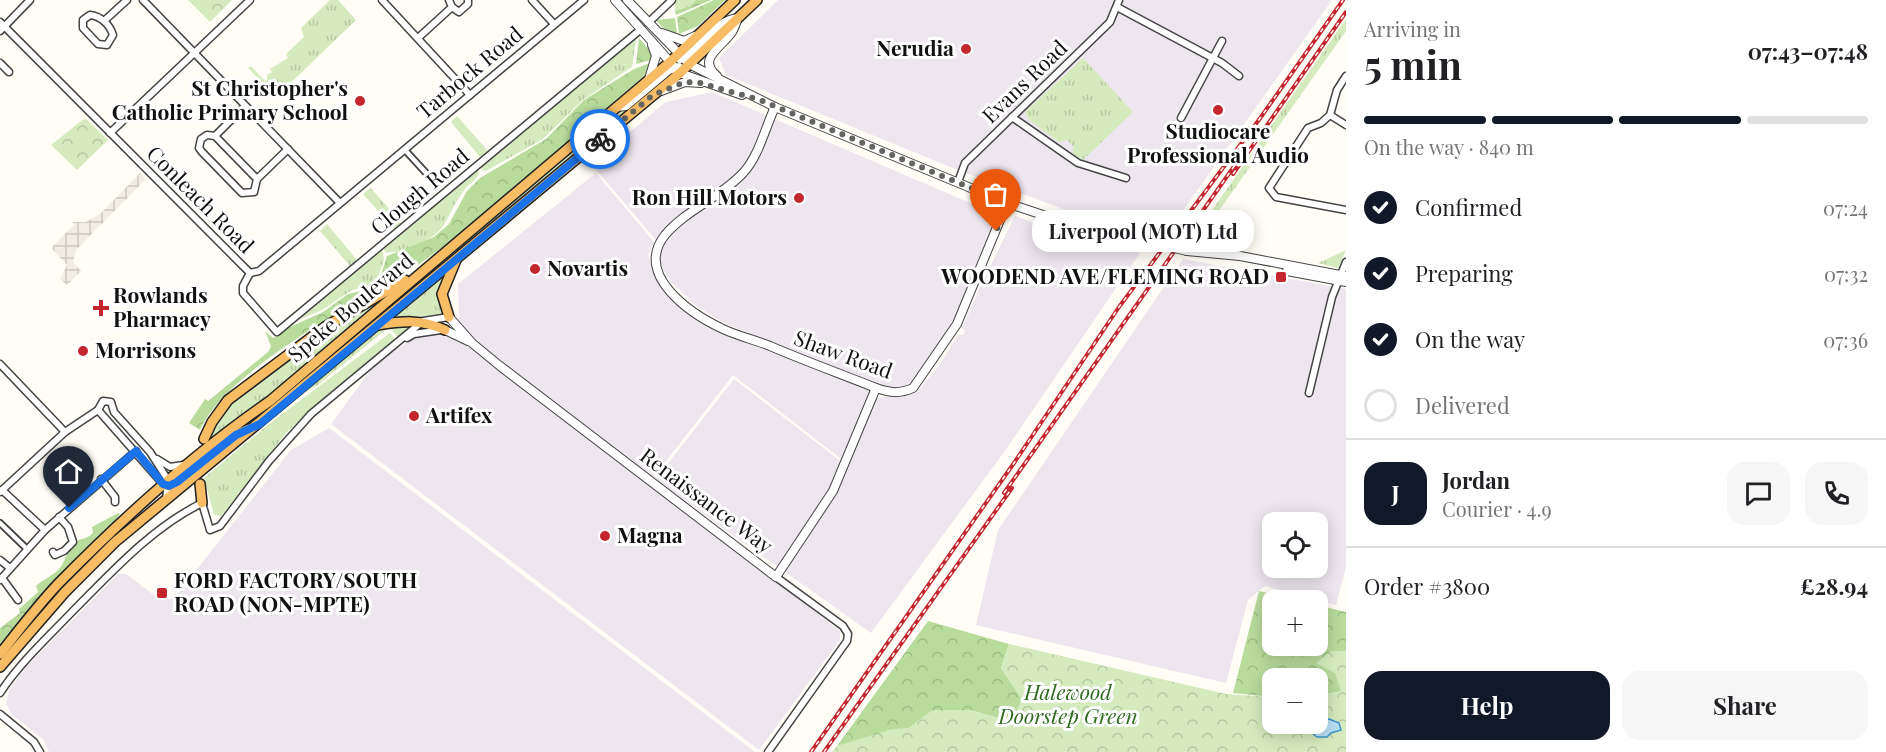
<!DOCTYPE html>
<html lang="en">
<head>
<meta charset="utf-8">
<style>
	body { margin:0; font-family:"Playfair Display",serif; background:#f6f6f6; color:#202124; height:100vh; display:flex; flex-direction:column; font-size:22px; white-space:nowrap }
	* { box-sizing:border-box; margin:0 }
	p { font-size:20px; color:#757577 }
	.icon { flex:none; width:33px; height:33px; fill:none; stroke:currentColor; stroke-width:2; stroke-linecap:round; stroke-linejoin:round }
	.map { position:relative; flex:1; overflow:hidden }
	.sheet { display:flex; flex-direction:column; background:#fff; width:540px }
	.sheet>* { flex:none }
	.controls { position:absolute; left:1262px; top:512px; display:grid; gap:12px }
	.controls a { display:grid; place-items:center; width:66px; height:66px; border-radius:12px; background:#fff; box-shadow:0 3px 15px #0003; font-size:30px }
	.pin { position:absolute; display:grid; place-items:center; width:51px; height:51px; color:#fff; margin:-62px -26px; border-radius:50% 50% 50% 0; rotate:-45deg; box-shadow:0 0 6px #0007 }
	.pin .icon { rotate:45deg }
	.courier { position:absolute; display:grid; place-items:center; width:60px; height:60px; margin:-30px; border:4px solid #1a73e8; border-radius:50%; background:#fff; color:#222; box-shadow:0 2px 8px #0007 }
	.bubble { position:absolute; height:42px; border-radius:18px; background:#fff; box-shadow:0 3px 15px #0003; font-size:20px; font-weight:700; line-height:42px; text-align:center }
	.summary em { font-style:normal; font-weight:700 }
	.summary div { display:flex; flex-direction:column-reverse }
	.summary { display:flex; align-items:center; justify-content:space-between; height:102px; padding:0 18px }
	h1 { font-size:39px; font-weight:700; line-height:45px }
	.bar { display:grid; grid-template-columns:repeat(4,1fr); gap:9px 6px; align-content:center; height:72px; padding:0 18px }
	.bar i { height:8px; border-radius:4px; background:#e0e0e0 }
	.bar .current { background:#111827 }
	.bar p { grid-column:span 4 }
	.line { display:flex; align-items:center; gap:15px; padding:0 18px; border-top:2px solid #e0e0e0 }
	.line div { flex:1 }
	.round { display:grid; place-items:center; flex:none; width:63px; height:63px; border-radius:18px; background:#f6f6f6 }
	ol { padding:0 18px; list-style:none }
	li { display:flex; align-items:center; gap:18px; height:66px }
	li p { margin-inline-start:auto }
	li .icon { padding:6px; border-radius:50%; background:#111827; color:#fff; stroke-width:4 }
	li:last-child { color:#757577 }
	li i { width:33px; height:33px; border:3px solid #e0e0e0; border-radius:50% }
	.action { display:flex; gap:12px; margin-top:auto; padding:12px 18px }
	.action a { flex:1; height:69px; border-radius:18px; background:#111827; color:#fff; font-size:24px; font-weight:700; line-height:69px; text-align:center }
	.action a+a { background:#f6f6f6; color:#202124 }
	main { display:flex; flex:1; min-height:0 }
	.map>svg:first-child { display:block }
	.industrial { fill:#eee6ef; fill-rule:evenodd }
	.grass { fill:url(#grass-tufts) }
	.forest { fill:url(#forest-crowns) }
	.park { fill:url(#park-crowns) }
	.plaza { fill:url(#plaza-grid) }
	.water { fill:#b9e0f7; stroke:#3f96cf; stroke-width:1.5 }
	.lines { fill:none; stroke-linecap:round; stroke-linejoin:round }
	.pedestrian-casing { stroke:#444; stroke-width:8 }
	.minor-casing { stroke:#444; stroke-width:9 }
	.tertiary-casing { stroke:#444; stroke-width:10 }
	.trunk-casing { stroke:#222; stroke-width:12 }
	.pedestrian { stroke:#fff; stroke-width:4.5 }
	.minor { stroke:#fff; stroke-width:6 }
	.tertiary { stroke:#fff; stroke-width:8 }
	.trunk { stroke:#f7bc64; stroke-width:9 }
	.rail-casing { stroke:#c4262e; stroke-width:4 }
	.rail { stroke:#fff; stroke-width:1.5; stroke-dasharray:4.5; stroke-linecap:butt }
	.tertiary-bridge-casing { stroke:#444; stroke-width:10; stroke-linecap:butt }
	.tertiary-bridge { stroke:#fff; stroke-width:8 }
	.done { stroke:#646461; stroke-width:6; stroke-dasharray:0 10.8 }
	.route { stroke:#1a73e8; stroke-width:8 }
	.poi-dot { fill:#c4262e; stroke:#fff; stroke-width:2 }
	.labels { text-anchor:middle; stroke-width:6; stroke-linejoin:round; paint-order:stroke }
	.poi-label { font-size:21px; font-weight:bold; fill:#111; stroke:#fff; text-anchor:start }
	.street-label { font-size:21px; fill:#111; stroke:#fff }
	.park-label { font-size:21px; font-style:italic; fill:#2f6b1f; stroke:#fff }
</style>
</head>
<body>
<main>
<div class="map">
<svg width="1346" height="752" viewBox="0 0 1346 752">
	<defs>
		<pattern id="grass-tufts" width="24" height="20" patternUnits="userSpaceOnUse" patternTransform="scale(1.5)"><rect width="24" height="20" fill="#d5ebbd"/><path d="M3 7l-1-3M5 7V3M7 7l1-3M15 17l-1-3M17 17v-4M19 17l1-3" fill="none" stroke="#b6c8a1"/></pattern>
		<pattern id="forest-crowns" width="20" height="18" patternUnits="userSpaceOnUse" patternTransform="scale(1.5)"><rect width="20" height="18" fill="#b9dc9c"/><path d="M2 6a3 3 0 1 1 6 0M12 15a3 3 0 1 1 6 0" fill="none" stroke="#9ebc85"/></pattern>
		<pattern id="park-crowns" width="20" height="18" patternUnits="userSpaceOnUse" patternTransform="scale(1.5)"><rect width="20" height="18" fill="#d5ebbd"/><path d="M2 6a3 3 0 1 1 6 0M12 15a3 3 0 1 1 6 0" fill="none" stroke="#b6c8a1"/></pattern>
		<pattern id="plaza-grid" width="8" height="8" patternUnits="userSpaceOnUse" patternTransform="scale(1.5)"><rect width="8" height="8" fill="#f1ede2"/><path d="M0 4h8M4 0v8" fill="none" stroke="#cecac1"/></pattern>
	</defs>
	<rect width="100%" height="100%" fill="#fffdf5"/>
	<g class="industrial">
		<path d="M 778,0 L 1332,0 L 1163,239 L 1123,231 L 950,167 L 726,75 L 719,58 Z"/>
		<path d="M 712,92 L 998,215 L 954,323 L 917,390 L 881,394 L 794,351 L 726,324 L 698,307 L 670,281 L 660,263 L 661,246 L 591,164 L 666,102 Z"/>
		<path d="M 596,173 L 654,242 L 648,255 L 653,269 L 681,304 L 786,356 L 871,391 L 841,459 L 733,375 L 649,483 L 840,631 L 840,640 L 759,750 L 331,424 L 375,364 L 385,356 L 415,338 L 432,334 L 444,336 L 459,317 L 458,284 Z"/>
		<path d="M 1015,216 L 1076,238 L 1140,253 L 1007,448 L 871,633 L 655,480 L 734,379 L 847,466 L 877,398 L 916,393 L 938,367 L 958,335 L 963,335 L 965,331 L 962,328 L 981,285 Z"/>
		<path d="M 1183,259 L 1346,289 L 1346,567 L 1336,605 L 1265,586 L 1248,600 L 1226,683 L 976,625 L 998,530 ZM 1272,522 L 1317,522 L 1317,567 L 1272,567 Z"/>
		<path d="M 329,428 L 755,752 L 49,752 L 43,739 L 11,714 L 6,703 L 9,690 L 26,667 L 118,574 L 126,574 L 158,598 L 167,600 L 175,597 L 291,450 Z"/>
	</g>
	<g class="grass">
		<path d="M 330,0 L 338,0 L 356,20 L 276,97 L 248,68 L 251,66 L 265,81 L 267,80 L 267,75 L 272,72 L 270,69 L 288,58 L 286,54 L 304,37 L 301,28 Z"/>
		<path d="M 675,0 L 696,0 L 690,6 L 675,11 Z"/>
		<path d="M 1346,19 L 1346,31 L 1194,246 L 1187,246 Z"/>
		<path d="M 634,37 L 636,39 L 632,67 L 584,99 L 543,139 L 486,171 L 482,170 L 480,165 Z"/>
		<path d="M 1083,58 L 1133,112 L 1083,160 L 1073,154 L 1073,146 L 1067,140 L 1059,142 L 1029,120 L 1025,112 Z"/>
		<path d="M 667,74 L 669,75 L 266,411 L 234,431 Z"/>
		<path d="M 457,116 L 488,151 L 480,157 L 451,122 Z"/>
		<path d="M 476,169 L 479,172 C 478,180 470,182 465,189 C 442,219 452,233 408,248 C 401,250 393,254 385,252 L 383,246 Z"/>
		<path d="M 371,188 L 401,223 L 394,229 L 363,194 Z"/>
		<path d="M 327,224 L 357,260 L 350,266 L 320,231 Z"/>
		<path d="M 379,249 L 383,252 L 384,260 L 375,285 L 352,290 L 322,310 L 291,323 Z"/>
		<path d="M 1346,250 L 1338,268 L 1318,263 Z"/>
		<path d="M 445,271 L 441,284 L 444,313 C 423,317 403,315 383,323 Z"/>
		<path d="M 401,286 L 268,396 L 208,440 L 218,417 L 231,403 L 326,331 Z"/>
		<path d="M 417,321 L 398,337 L 389,327 L 318,385 L 303,393 L 375,332 L 392,324 Z"/>
		<path d="M 390,333 L 395,339 L 308,412 L 287,432 L 221,516 L 214,515 L 204,478 L 269,424 Z"/>
	</g>
	<g class="forest">
		<path d="M 696,0 L 711,0 L 676,15 L 675,11 L 690,6 Z"/>
		<path d="M 714,0 L 725,0 L 698,26 L 679,34 L 677,17 Z"/>
		<path d="M 675,18 L 677,34 L 662,27 L 656,20 Z"/>
		<path d="M 639,38 L 651,52 L 651,60 L 636,64 Z"/>
		<path d="M 650,63 L 645,75 C 559,148 477,230 380,290 L 378,284 L 387,256 L 434,237 L 449,224 L 467,191 L 480,178 L 546,139 L 584,100 L 634,69 Z"/>
		<path d="M 375,288 C 369,299 345,309 333,316 C 294,339 218,388 200,430 L 189,423 L 205,399 L 208,401 L 268,352 L 271,346 L 265,331 L 273,338 L 290,327 L 323,312 L 348,294 Z"/>
		<path d="M 118,513 L 120,514 L 106,533 L 32,606 L 0,645 L 0,628 L 20,613 L 19,609 L 38,592 L 36,586 C 44,578 56,575 62,565 C 67,557 67,547 77,541 C 82,538 87,539 93,533 L 92,527 Z"/>
		<path d="M 1259,591 L 1297,600 L 1272,600 L 1272,645 L 1317,645 L 1317,605 L 1346,612 L 1346,651 L 1331,651 L 1342,691 L 1317,696 L 1317,678 L 1272,678 L 1272,697 L 1233,693 Z"/>
		<path d="M 928,621 L 1009,644 L 1001,668 L 1022,699 L 1016,714 L 1005,720 L 970,710 L 933,710 L 909,728 L 837,746 Z"/>
	</g>
	<g class="park">
		<path d="M 188,0 L 232,0 L 210,22 Z"/>
		<path d="M 85,118 L 108,140 L 77,170 L 51,145 Z"/>
		<path d="M 1009,644 L 1226,694 L 1272,697 L 1272,723 L 1317,723 L 1317,696 L 1341,691 L 1335,673 L 1316,663 L 1331,651 L 1346,651 L 1346,752 L 832,752 L 837,746 L 892,729 L 909,728 L 933,710 L 970,710 L 1005,720 L 1016,714 L 1022,699 L 1001,668 Z"/>
	</g>
	<path class="plaza" d="M 140,173 L 146,179 L 76,250 L 73,262 L 81,271 L 67,285 L 60,279 L 67,265 L 51,248 L 74,225 L 72,222 L 86,222 L 101,213 Z"/>
	<path class="water" d="M 1329,719 L 1339,723 L 1341,730 L 1331,733 L 1327,737 L 1317,737 L 1312,733 C 1314,723 1320,721 1329,719 Z"/>
	<g class="lines">
		<g class="pedestrian-casing">
			<g id="pedestrian">
				<path d="M 405,150 L 427,174"/>
				<path d="M 0,523 L 27,549"/>
			</g>
		</g>
		<g class="minor-casing">
			<g id="minor">
				<path d="M 143,0 L 340,203"/>
				<path d="M 382,0 L 470,95"/>
				<path d="M 449,0 L 452,7 L 459,12 L 468,4 L 468,0"/>
				<path d="M 532,0 L 554,24"/>
				<path d="M 1117,7 L 1222,63 L 1239,76"/>
				<path d="M 90,15 C 101,16 110,25 113,35 L 107,45 L 98,44 L 83,28 L 83,20 Z"/>
				<path d="M 104,21 L 127,0"/>
				<path d="M 0,22 L 250,273"/>
				<path d="M 648,23 L 672,0"/>
				<path d="M 0,31 L 30,0"/>
				<path d="M 418,38 L 452,7"/>
				<path d="M 0,63 L 9,72"/>
				<path d="M 1346,76 L 1337,90 L 1330,115 L 1321,123 L 1308,128 L 1269,188 L 1276,197 L 1346,210"/>
				<path d="M 1330,115 L 1346,125"/>
				<path d="M 1012,117 L 1078,163 L 1126,178"/>
				<path d="M 1181,118 L 1222,41"/>
				<path d="M 110,133 L 250,0"/>
				<path d="M 215,136 L 207,135 L 201,139 L 199,148 L 202,152 L 242,193 L 254,192 L 257,179 L 215,136 L 245,106"/>
				<path d="M 257,179 L 288,149"/>
				<path d="M 958,182 L 965,163 L 1110,22 L 1119,0"/>
				<path d="M 250,273 L 243,286 L 243,293 L 277,332 L 640,30"/>
				<path d="M 250,273 L 259,271 L 584,0"/>
				<path d="M 407,338 L 414,334 L 441,330"/>
				<path d="M 0,364 L 65,432"/>
				<path d="M 1309,393 L 1332,297 L 1346,262"/>
				<path d="M 98,410 L 103,401 L 111,402 L 114,412 L 150,452 L 168,480 L 166,500"/>
				<path d="M 98,410 L 163,484"/>
				<path d="M 157,459 L 170,467 L 183,465"/>
				<path d="M 101,479 L 115,497 L 115,502"/>
				<path d="M 2,490 L 45,530"/>
				<path d="M 0,492 L 65,432 L 98,410"/>
				<path d="M 53,552 L 55,555 L 64,551 L 73,542 L 68,527 L 59,517"/>
				<path d="M 0,560 L 10,568"/>
				<path d="M 2,578 L 18,600"/>
				<path d="M 0,580 L 45,530 L 136,451"/>
				<path d="M 0,693 C 20,663 46,639 71,613 C 111,573 151,528 202,503 L 210,530 L 220,526 L 269,461 L 311,414 L 423,321 L 449,317"/>
				<path d="M 0,714 L 34,742 L 40,752"/>
				<path d="M 768,752 L 847,641 L 848,634 L 843,626 L 776,577"/>
			</g>
		</g>
		<g class="tertiary-casing">
			<g id="tertiary">
				<path d="M 615,0 L 680,73 L 742,95"/>
				<path d="M 627,0 L 689,64 L 775,107 L 1007,203 L 1082,228 L 1157,244"/>
				<path d="M 662,33 L 684,41 L 695,36"/>
				<path d="M 680,59 C 703,50 712,21 738,18 C 736,23 734,29 732,32 C 722,47 696,59 717,76"/>
				<path d="M 649,79 L 656,56 L 652,45"/>
				<path d="M 661,91 L 685,82 L 701,83"/>
				<path d="M 617,107 L 626,106 L 669,70 L 679,67"/>
				<path d="M 775,107 C 765,128 759,156 743,173 C 721,197 686,210 665,235 C 633,275 691,314 723,329 C 738,336 755,340 770,346 C 805,361 841,374 876,388 C 891,393 899,394 913,388 L 957,324 L 1007,203"/>
				<path d="M 1187,251 L 1240,256 L 1346,276"/>
				<path d="M 1287,271 L 1346,282"/>
				<path d="M 449,317 L 472,343 L 500,366 L 776,577 L 833,491 L 876,388"/>
				<path d="M 445,330 L 468,341"/>
			</g>
		</g>
		<g class="trunk-casing">
			<g id="trunk">
				<path d="M 449,317 L 442,294 L 456,260"/>
				<path d="M 377,325 C 403,321 421,319 445,330"/>
				<path d="M 204,439 L 212,422 L 228,400 L 325,327 L 405,280"/>
				<path d="M 163,484 L 169,486 L 177,482 L 236,435 L 249,429"/>
				<path d="M 200,484 L 202,503"/>
				<path d="M 0,654 C 19,630 38,605 59,583 C 124,517 193,454 270,401 L 670,62 L 735,0"/>
				<path d="M 0,667 L 65,592 L 115,542 L 680,73 L 757,0"/>
			</g>
		</g>
		<use href="#pedestrian" class="pedestrian"/>
		<use href="#minor" class="minor"/>
		<use href="#tertiary" class="tertiary"/>
		<use href="#trunk" class="trunk"/>
		<g class="rail-casing">
			<g id="rail">
				<path d="M 1233,174 L 1346,12"/>
				<path d="M 1004,493 L 1235,165"/>
				<path d="M 811,752 L 1014,463 L 1119,307 L 1261,117 L 1343,0"/>
				<path d="M 824,752 L 1012,488"/>
			</g>
		</g>
		<use href="#rail" class="rail"/>
		<g class="tertiary-bridge-casing">
			<path id="tertiary-bridge" d="M 1157,244 L 1187,251"/>
		</g>
		<use href="#tertiary-bridge" class="tertiary-bridge"/>
	</g>
	<g class="lines">
		<path class="done" d="M 600,139 L 653,95 L 685,82 L 700,83 L 760,100 L 1007,203 L 996,231"/>
		<path class="route" d="M 69,508 L 136,451 L 163,484 L 169,486 L 177,482 L 236,435 L 260,424 L 600,139"/>
	</g>
	<g class="poi-dot">
		<circle cx="966" cy="49" r="6"/>
		<circle cx="360" cy="101" r="6"/>
		<circle cx="1218" cy="110" r="6"/>
		<circle cx="799" cy="198" r="6"/>
		<circle cx="535" cy="269" r="6"/>
		<rect x="1275" y="271" width="12" height="12" rx="3"/>
		<path d="M98 299h6v6h6v6h-6v6h-6v-6h-6v-6h6z"/>
		<circle cx="83" cy="351" r="6"/>
		<circle cx="414" cy="416" r="6"/>
		<circle cx="605" cy="536" r="6"/>
		<rect x="156" y="587" width="12" height="12" rx="3"/>
	</g>
	<g class="labels">
		<g class="poi-label">
			<text x="954" y="56" text-anchor="end">Nerudia</text>
			<text x="348" y="96" text-anchor="end">St Christopher's<tspan x="348" dy="24">Catholic Primary School</tspan></text>
			<text x="1218" y="139" text-anchor="middle">Studiocare<tspan x="1218" dy="24">Professional Audio</tspan></text>
			<text x="787" y="205" text-anchor="end">Ron Hill Motors</text>
			<text x="547" y="276">Novartis</text>
			<text x="1269" y="284" text-anchor="end">WOODEND AVE/FLEMING ROAD</text>
			<text x="113" y="303">Rowlands<tspan x="113" dy="24">Pharmacy</tspan></text>
			<text x="95" y="358">Morrisons</text>
			<text x="426" y="423">Artifex</text>
			<text x="617" y="543">Magna</text>
			<text x="174" y="588">FORD FACTORY/SOUTH<tspan x="174" dy="24">ROAD (NON-MPTE)</tspan></text>
		</g>
		<g class="street-label">
			<text transform="translate(470 73) rotate(-40)" y="7">Tarbock Road</text>
			<text transform="translate(1025 82) rotate(-44)" y="7">Evans Road</text>
			<text transform="translate(420 192) rotate(-40)" y="7">Clough Road</text>
			<text transform="translate(200 200) rotate(45)" y="7">Conleach Road</text>
			<text transform="translate(351 308) rotate(-40)" y="7">Speke Boulevard</text>
			<text transform="translate(843 355) rotate(20)" y="7">Shaw Road</text>
			<text transform="translate(706 501) rotate(37)" y="7">Renaissance Way</text>
		</g>
		<g class="park-label">
			<text x="1068" y="700">Halewood<tspan x="1068" dy="24">Doorstep Green</tspan></text>
		</g>
	</g>
</svg>
<div class="controls">
<a><svg class="icon" aria-label="locate" viewBox="0 0 24 24"><circle cx="12" cy="12" r="6"/><path d="M12 2v4M12 18v4M2 12h4M18 12h4"/></svg></a>
<a>+</a>
<a>−</a>
</div>
<div class="pin" style="left:996px;top:231px;background:#ea580c"><svg class="icon" aria-label="bag" viewBox="0 0 24 24"><path d="M5 8h14l-1 12H6zM9 8a3 3 0 0 1 6 0"/></svg></div>
<div class="pin" style="left:69px;top:508px;background:#1f2937"><svg class="icon" aria-label="home" viewBox="0 0 24 24"><path d="M3 11l9-7 9 7M6 9v11h12V9"/></svg></div>
<div class="courier" style="left:600px;top:139px"><svg class="icon" aria-label="bike" viewBox="0 0 24 24"><circle cx="6" cy="16" r="4"/><circle cx="18" cy="16" r="4"/><path d="M6 16l4-8h5l3 8M10 8l3 8H6M13 5h3"/></svg></div>
<div class="bubble" style="left:1032px;top:210px;width:222px">Liverpool (MOT) Ltd</div>
</div>
<section class="sheet">
<div class="summary"><div><h1>5 min</h1><p>Arriving in</p></div><em>07:43–07:48</em></div>
<div class="bar"><i class="current"></i><i class="current"></i><i class="current"></i><i></i><p>On the way · 840 m</p></div>
<ol>
<li><svg class="icon" aria-label="check" viewBox="0 0 24 24"><path d="M5 12l5 5 9-10"/></svg>Confirmed<p>07:24</p></li>
<li><svg class="icon" aria-label="check" viewBox="0 0 24 24"><path d="M5 12l5 5 9-10"/></svg>Preparing<p>07:32</p></li>
<li><svg class="icon" aria-label="check" viewBox="0 0 24 24"><path d="M5 12l5 5 9-10"/></svg>On the way<p>07:36</p></li>
<li><i></i>Delivered</li>
</ol>
<div class="line" style="height:108px"><b class="round" style="background:#111827;color:#fff">J</b><div><b>Jordan</b><p>Courier · 4.9</p></div><a class="round"><svg class="icon" aria-label="chat" viewBox="0 0 24 24"><path d="M4 5h16v11H9l-5 4z"/></svg></a><a class="round"><svg class="icon" aria-label="phone" viewBox="0 0 24 24"><path d="M5 4h4l2 5-3 2q2 4 5 5l2-3 5 2v4C11 20 4 13 5 4z"/></svg></a></div>
<div class="line" style="height:78px"><div>Order #3800</div><b>£28.94</b></div>
<div class="action"><a>Help</a><a>Share</a></div>
</section>
</main>
</body>
</html>
